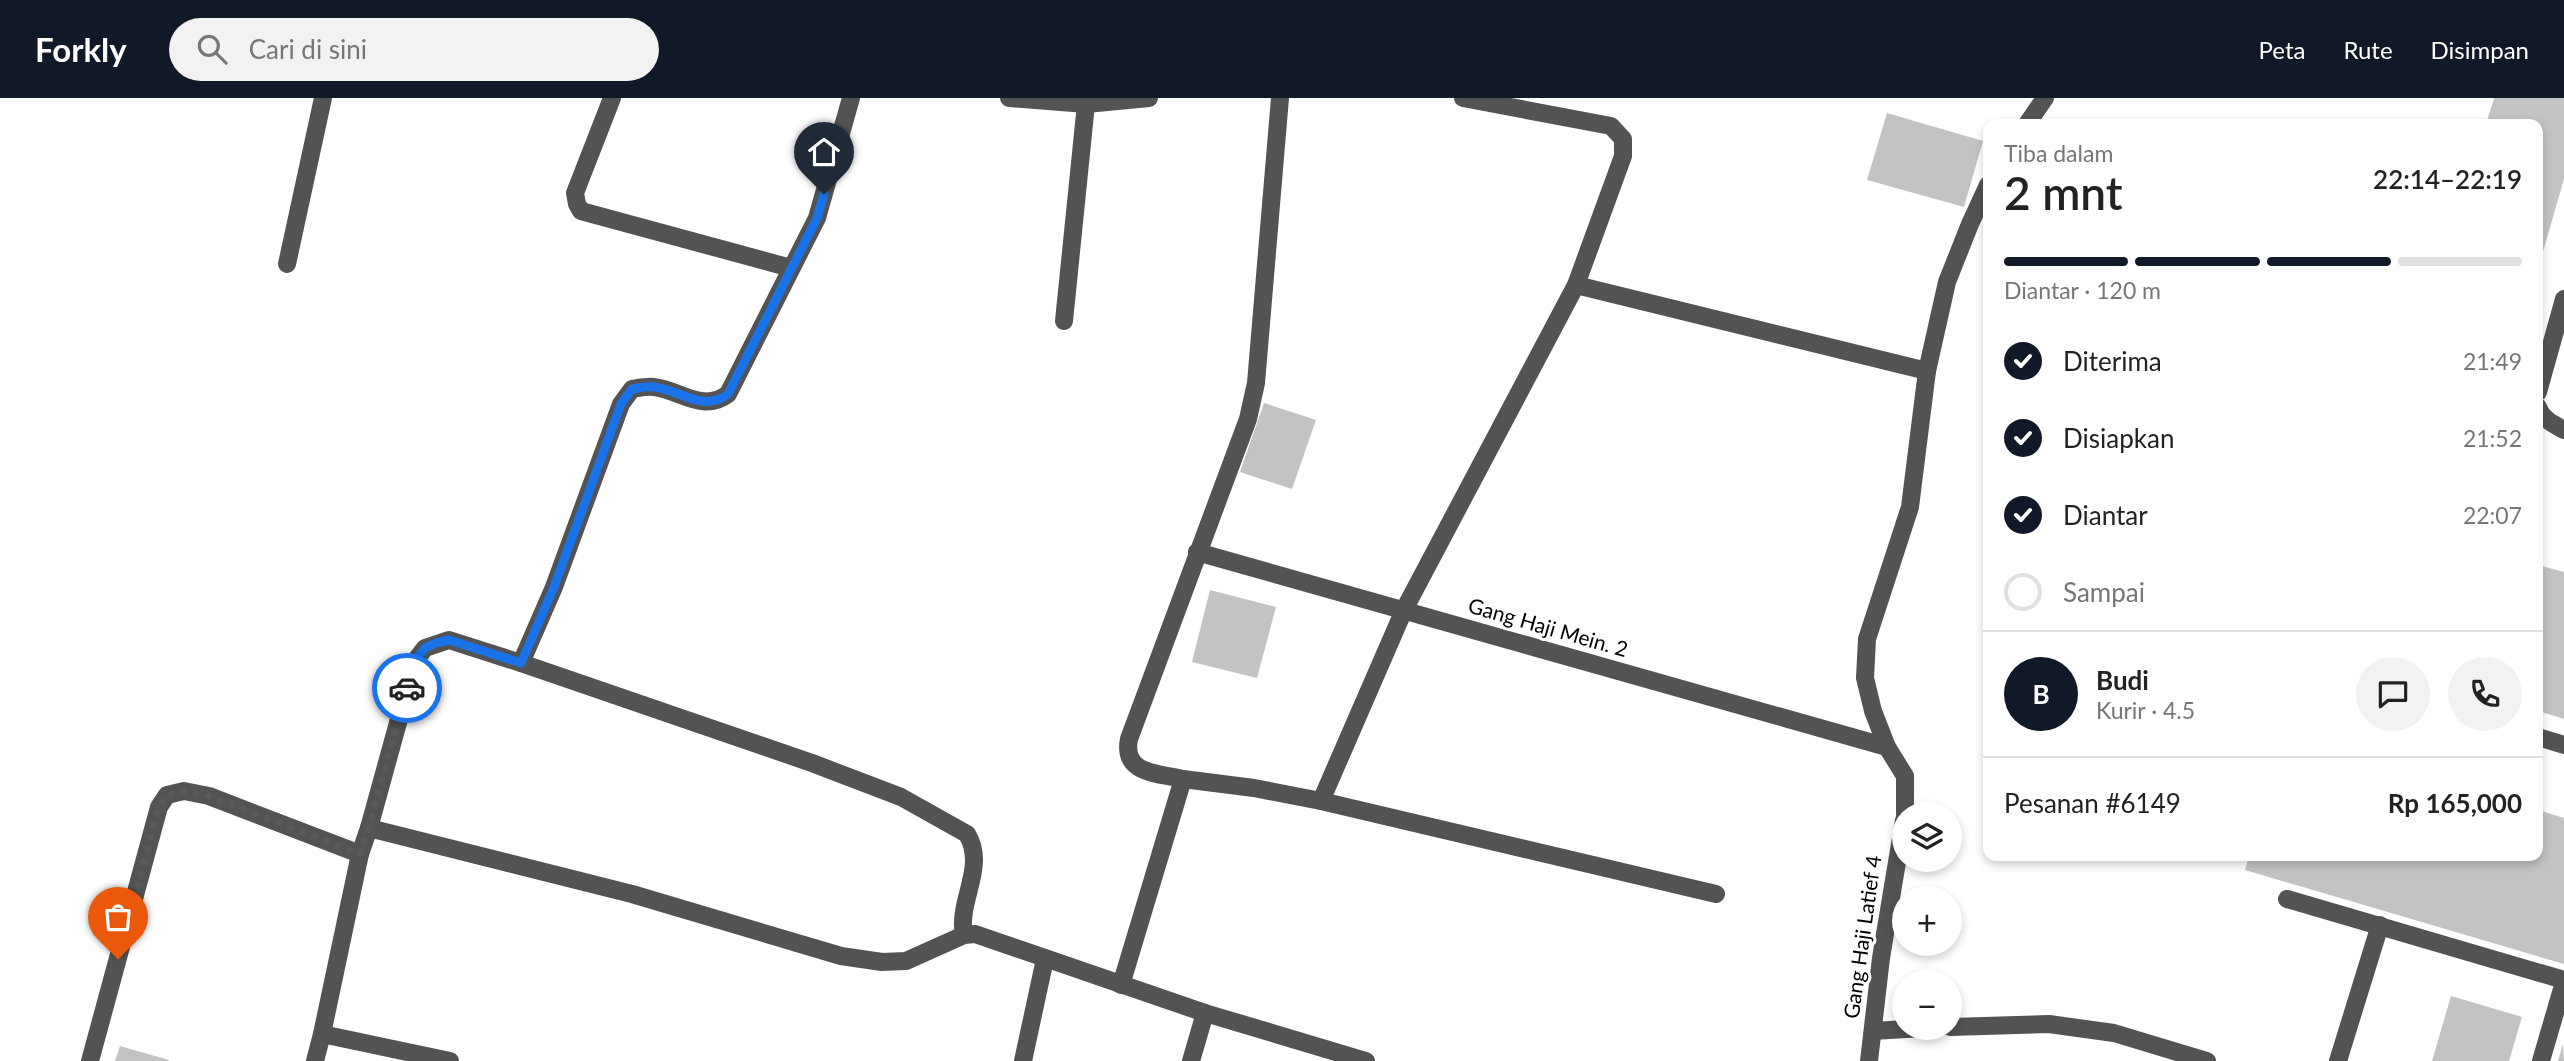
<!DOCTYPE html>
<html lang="id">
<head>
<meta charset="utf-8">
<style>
	body { margin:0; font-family:Lato,sans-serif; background:#f2f2f2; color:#222; height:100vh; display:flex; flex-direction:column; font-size:26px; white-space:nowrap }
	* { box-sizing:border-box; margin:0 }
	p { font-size:23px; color:#767676 }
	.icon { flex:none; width:38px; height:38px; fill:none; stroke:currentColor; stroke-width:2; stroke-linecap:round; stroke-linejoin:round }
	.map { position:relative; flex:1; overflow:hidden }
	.side { position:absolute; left:1983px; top:21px; width:560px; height:742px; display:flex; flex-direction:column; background:#fff; border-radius:14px; box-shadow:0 4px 10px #0003 }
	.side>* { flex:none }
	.buttons { position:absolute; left:1892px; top:704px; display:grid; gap:14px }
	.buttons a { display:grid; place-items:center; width:70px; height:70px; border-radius:50%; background:#fff; box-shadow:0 4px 10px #0003; font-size:35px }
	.pin { position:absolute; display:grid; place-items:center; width:60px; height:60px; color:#fff; margin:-72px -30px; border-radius:50% 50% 50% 0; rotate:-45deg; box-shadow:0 0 7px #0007 }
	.pin .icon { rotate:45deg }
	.courier { position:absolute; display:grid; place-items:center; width:70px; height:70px; margin:-35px; border:5px solid #1a73e8; border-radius:50%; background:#fff; color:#222; box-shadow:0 2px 9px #0007 }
	.summary em { font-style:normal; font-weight:600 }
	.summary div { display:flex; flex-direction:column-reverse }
	.summary { display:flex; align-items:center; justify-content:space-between; height:119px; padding:0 21px }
	h1 { font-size:46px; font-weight:600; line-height:52px }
	.bar { display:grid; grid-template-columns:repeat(4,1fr); gap:10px 7px; align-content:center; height:84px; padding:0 21px }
	.bar i { height:9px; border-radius:5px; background:#e0e0e0 }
	.bar .current { background:#111827 }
	.bar p { grid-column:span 4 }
	.line { display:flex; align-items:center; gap:18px; padding:0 21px; border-top:2px solid #e0e0e0 }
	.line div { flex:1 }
	.round { display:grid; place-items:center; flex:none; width:74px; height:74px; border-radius:37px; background:#f2f2f2 }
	ol { padding:0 21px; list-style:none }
	li { display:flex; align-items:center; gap:21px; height:77px }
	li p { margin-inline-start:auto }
	li .icon { padding:7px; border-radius:50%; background:#111827; color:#fff; stroke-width:4 }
	li:last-child { color:#767676 }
	li i { width:38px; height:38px; border:4px solid #e0e0e0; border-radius:50% }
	header { display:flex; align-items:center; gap:42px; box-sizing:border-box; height:98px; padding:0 35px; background:#111827; color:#fff }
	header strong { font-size:33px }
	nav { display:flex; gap:38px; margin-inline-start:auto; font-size:24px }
	.search { width:490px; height:63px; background:#f2f2f2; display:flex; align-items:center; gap:18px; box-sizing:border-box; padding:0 24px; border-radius:38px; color:#767676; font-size:26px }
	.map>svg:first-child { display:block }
	.building { fill:#c3c3c3 }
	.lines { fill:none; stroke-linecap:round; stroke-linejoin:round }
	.minor { stroke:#535353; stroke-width:18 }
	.done { stroke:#595959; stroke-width:7; stroke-dasharray:0 12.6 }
	.route { stroke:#1a73e8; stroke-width:9 }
	.labels { text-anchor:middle; stroke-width:6; stroke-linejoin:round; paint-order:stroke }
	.street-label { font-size:21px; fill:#000; stroke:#fff }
</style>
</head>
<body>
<header>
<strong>Forkly</strong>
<div class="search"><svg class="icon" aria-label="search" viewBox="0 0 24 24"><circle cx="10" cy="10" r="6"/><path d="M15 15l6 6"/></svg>Cari di sini</div>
<nav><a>Peta</a><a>Rute</a><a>Disimpan</a></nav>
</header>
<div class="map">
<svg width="2564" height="963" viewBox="0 0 2564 963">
	<rect width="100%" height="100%" fill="#fff"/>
	<g class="building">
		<path d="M 2494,0 L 2564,0 L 2564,81 L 2538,171 L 2538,26 L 2486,26 Z"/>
		<path d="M 1887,15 L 1983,43 L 1964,109 L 1867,82 Z"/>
		<path d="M 1264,305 L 1316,322 L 1292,391 L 1240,374 Z"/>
		<path d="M 2538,467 L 2564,474 L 2564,621 L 2538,613 Z"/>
		<path d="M 1210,492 L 1276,509 L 1257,580 L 1192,564 Z"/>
		<path d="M 2538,712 L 2564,720 L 2564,866 L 2245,772 L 2249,758 L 2538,758 Z"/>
		<path d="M 2451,898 L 2522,919 L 2509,963 L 2432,963 Z"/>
		<path d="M 2563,946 L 2564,963 L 2558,963 Z"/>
		<path d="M 120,948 L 169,962 L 169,963 L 115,963 Z"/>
	</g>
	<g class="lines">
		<g class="minor">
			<path d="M 612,0 L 575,95 L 577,106 L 581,113 L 791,170"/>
			<path d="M 1009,0 L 1086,6 L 1149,0"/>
			<path d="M 2027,26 L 2045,0"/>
			<path d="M 287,166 L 323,0"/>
			<path d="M 1576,187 L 1927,273"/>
			<path d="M 1064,223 L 1086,6"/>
			<path d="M 2538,294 L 2564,201"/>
			<path d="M 2538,309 C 2542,321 2553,326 2564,332"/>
			<path d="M 1197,454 L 1887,649"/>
			<path d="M 521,565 L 812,665 L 901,699 L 967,736 C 987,769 957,803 964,837"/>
			<path d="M 2538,639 L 2564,647"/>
			<path d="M 1183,681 C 1157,675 1122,676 1129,641 L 1248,321 L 1256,285 L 1280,0"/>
			<path d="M 1321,703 L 1404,512 L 1576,187 L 1623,58 L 1623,41 L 1611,28 L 1463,0"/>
			<path d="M 1905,716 L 1905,678 L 1887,649 L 1873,613 L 1865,580 L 1867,541 L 1910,409 L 1927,273 L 1947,184 L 1970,126 L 1988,87"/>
			<path d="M 369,730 L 632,796 L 841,858 L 882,864 L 906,863 L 964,837 L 975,836 L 1205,915 L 1366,963"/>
			<path d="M 2287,801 L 2564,882"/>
			<path d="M 1121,887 L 1183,681 L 1254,690 L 1321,703 L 1716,796"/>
			<path d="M 1950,929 L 2049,926 L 2114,935 L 2207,963"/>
			<path d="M 1873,933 L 1940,929"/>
			<path d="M 322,936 L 450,963"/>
			<path d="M 90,963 L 159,709 L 167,697 L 184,693 L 209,698 L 360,756"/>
			<path d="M 315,963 L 322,936 L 360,756 L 369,730 L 415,563 L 425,550 L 449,542 L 521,565 L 554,489 L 621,306 L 632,291 C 639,290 647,288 654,289 C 680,292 703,315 728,296 L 817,120 L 851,0"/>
			<path d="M 1023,963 L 1045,861"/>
			<path d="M 1191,963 L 1205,915"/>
			<path d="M 1869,963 L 1881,860 L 1904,722"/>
			<path d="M 2338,963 L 2380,827"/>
			<path d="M 2541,963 L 2564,884"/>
		</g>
	</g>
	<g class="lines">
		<path class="done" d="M 118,861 L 159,709 L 167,697 L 184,693 L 209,698 L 360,756 L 369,730 L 407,590"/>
		<path class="route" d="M 407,590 L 415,563 L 425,550 L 436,545 L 449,542 L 521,565 L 554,489 L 621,306 L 632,291 C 639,290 647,288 654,289 C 680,292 703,315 728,296 L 817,120 L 824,96"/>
	</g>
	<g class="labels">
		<g class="street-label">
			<text transform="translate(1548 530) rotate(16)" y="7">Gang Haji Mein. 2</text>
			<text transform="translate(1863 839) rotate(-82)" y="7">Gang Haji Latief 4</text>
		</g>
	</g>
</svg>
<div class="buttons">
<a><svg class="icon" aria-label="layers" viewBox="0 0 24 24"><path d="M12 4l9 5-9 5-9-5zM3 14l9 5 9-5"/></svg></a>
<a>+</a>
<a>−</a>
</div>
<div class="pin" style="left:118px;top:861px;background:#ea580c"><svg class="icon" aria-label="bag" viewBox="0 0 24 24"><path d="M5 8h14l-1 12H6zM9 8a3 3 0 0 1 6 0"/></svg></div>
<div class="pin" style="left:824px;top:96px;background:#1f2937"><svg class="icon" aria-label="home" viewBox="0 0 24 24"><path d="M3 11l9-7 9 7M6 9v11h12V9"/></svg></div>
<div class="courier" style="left:407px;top:590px"><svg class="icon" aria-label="car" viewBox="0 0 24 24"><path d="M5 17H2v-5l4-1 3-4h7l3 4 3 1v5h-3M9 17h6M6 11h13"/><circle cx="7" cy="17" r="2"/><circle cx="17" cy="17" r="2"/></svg></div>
<section class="side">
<div class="summary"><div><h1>2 mnt</h1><p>Tiba dalam</p></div><em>22:14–22:19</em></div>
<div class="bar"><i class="current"></i><i class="current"></i><i class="current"></i><i></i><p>Diantar · 120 m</p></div>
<ol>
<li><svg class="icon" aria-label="check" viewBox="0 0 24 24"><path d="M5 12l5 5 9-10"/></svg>Diterima<p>21:49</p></li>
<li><svg class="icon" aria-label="check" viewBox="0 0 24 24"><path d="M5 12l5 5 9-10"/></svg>Disiapkan<p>21:52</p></li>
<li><svg class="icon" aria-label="check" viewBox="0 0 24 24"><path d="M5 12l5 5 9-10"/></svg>Diantar<p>22:07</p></li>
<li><i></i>Sampai</li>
</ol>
<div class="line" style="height:126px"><b class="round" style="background:#111827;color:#fff">B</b><div><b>Budi</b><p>Kurir · 4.5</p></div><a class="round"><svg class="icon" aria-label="chat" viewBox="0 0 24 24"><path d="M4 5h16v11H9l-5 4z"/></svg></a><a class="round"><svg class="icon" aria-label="phone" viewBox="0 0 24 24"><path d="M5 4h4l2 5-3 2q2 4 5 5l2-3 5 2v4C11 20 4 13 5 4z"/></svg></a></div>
<div class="line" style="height:91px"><div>Pesanan #6149</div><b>Rp 165,000</b></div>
</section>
</div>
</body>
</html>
